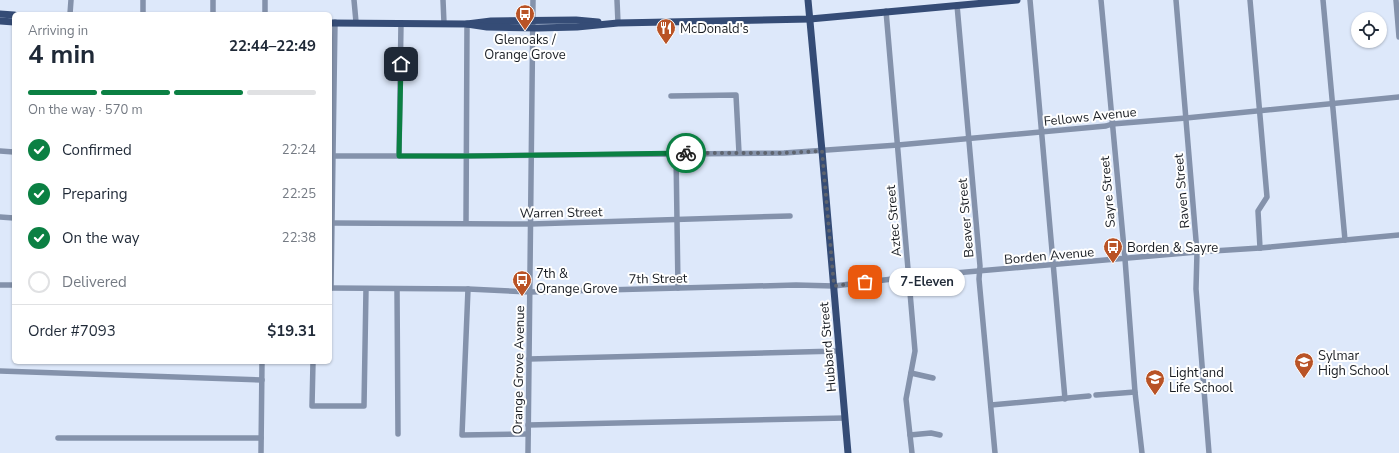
<!DOCTYPE html>
<html lang="en">
<head>
<meta charset="utf-8">
<style>
	body { margin:0; font-family:"Nunito Sans",sans-serif; background:#f6f6f7; color:#1f2937; height:100vh; display:flex; flex-direction:column; font-size:15px; white-space:nowrap }
	* { box-sizing:border-box; margin:0 }
	p { font-size:13px; color:#747a83 }
	.icon { flex:none; width:22px; height:22px; fill:none; stroke:currentColor; stroke-width:2; stroke-linecap:round; stroke-linejoin:round }
	.map { position:relative; flex:1; overflow:hidden }
	.drawer { position:absolute; left:12px; top:12px; width:320px; height:352px; display:flex; flex-direction:column; background:#fff; border-radius:6px; box-shadow:0 1px 3px #0004 }
	.drawer>* { flex:none }
	.tools { position:absolute; left:1351px; top:12px; display:grid; gap:8px }
	.tools a { display:grid; place-items:center; width:36px; height:36px; border-radius:50%; background:#fff; box-shadow:0 1px 3px #0004; font-size:20px }
	.pin { position:absolute; display:grid; place-items:center; width:34px; height:34px; color:#fff; margin:-17px; border-radius:8px; box-shadow:0 2px 6px #0006 }
	.courier { position:absolute; display:grid; place-items:center; width:40px; height:40px; margin:-20px; border:3px solid #0b8043; border-radius:50%; background:#fff; color:#222; box-shadow:0 1px 5px #0007 }
	.bubble { position:absolute; height:28px; border-radius:14px; background:#fff; box-shadow:0 1px 3px #0004; font-size:13px; font-weight:700; line-height:28px; text-align:center }
	.overview em { font-style:normal; font-weight:700 }
	.overview div { display:flex; flex-direction:column-reverse }
	.overview { display:flex; align-items:center; justify-content:space-between; height:68px; padding:0 16px }
	h1 { font-size:26px; font-weight:700; line-height:30px }
	.bar { display:grid; grid-template-columns:repeat(4,1fr); gap:6px 4px; align-content:center; height:48px; padding:0 16px }
	.bar i { height:5px; border-radius:3px; background:#e0e1e3 }
	.bar .active { background:#0b8043 }
	.bar p { grid-column:span 4 }
	.line { display:flex; align-items:center; gap:10px; padding:0 16px; border-top:1px solid #e0e1e3 }
	.line div { flex:1 }
	ol { padding:0 16px; list-style:none }
	li { display:flex; align-items:center; gap:12px; height:44px }
	li p { margin-inline-start:auto }
	li .icon { padding:4px; border-radius:50%; background:#0b8043; color:#fff; stroke-width:4 }
	li:last-child { color:#747a83 }
	li i { width:22px; height:22px; border:2px solid #e0e1e3; border-radius:50% }
	.map>svg:first-child { display:block }
	.lines { fill:none; stroke-linecap:round; stroke-linejoin:round }
	.minor { stroke:#8492ab; stroke-width:5.5 }
	.major { stroke:#354c76; stroke-width:7 }
	.done { stroke:#5e646e; stroke-width:4; stroke-dasharray:0 7.2 }
	.route { stroke:#0b8043; stroke-width:5 }
	.labels { text-anchor:middle; stroke-width:4; stroke-linejoin:round; paint-order:stroke }
	.poi-label { font-size:13px; fill:#191d23; stroke:#fff; text-anchor:start }
	.street-label { font-size:13px; fill:#191d23; stroke:#fff }
</style>
</head>
<body>
<div class="map">
<svg width="1399" height="453" viewBox="0 0 1399 453">
	<rect width="100%" height="100%" fill="#dde8fa"/>
	<g class="lines">
		<g class="minor">
			<path d="M 354,0 L 356,22"/>
			<path d="M 443,0 L 444,23"/>
			<path d="M 617,0 L 618,23"/>
			<path d="M 1030,0 L 1065,399"/>
			<path d="M 1101,0 L 1125,259 L 1135,392 L 1142,453"/>
			<path d="M 1176,0 L 1197,252 L 1196,289 L 1209,453"/>
			<path d="M 1250,0 L 1267,197 L 1258,211 L 1260,248"/>
			<path d="M 1323,0 L 1345,240"/>
			<path d="M 1396,0 L 1399,37"/>
			<path d="M 957,5 L 980,266 L 979,279 L 995,453"/>
			<path d="M 886,11 L 915,351 L 906,399 L 912,453"/>
			<path d="M 70,14 L 71,0"/>
			<path d="M 143,14 L 143,0"/>
			<path d="M 213,14 L 213,0"/>
			<path d="M 265,14 L 265,0"/>
			<path d="M 671,96 L 736,95 L 739,153"/>
			<path d="M 0,151 L 14,152"/>
			<path d="M 676,153 L 678,288"/>
			<path d="M 332,156 L 467,156 L 784,153 L 898,145 L 1106,126 L 1112,124 L 1186,118 L 1399,97"/>
			<path d="M 399,156 L 401,23"/>
			<path d="M 0,217 L 14,218"/>
			<path d="M 332,223 L 531,224 L 790,216"/>
			<path d="M 466,223 L 467,24"/>
			<path d="M 0,285 L 14,285"/>
			<path d="M 330,288 L 468,289 L 530,292 L 796,285 L 834,286 L 909,277 L 1197,252 L 1260,248 L 1399,235"/>
			<path d="M 331,288 L 335,22"/>
			<path d="M 397,289 L 398,434"/>
			<path d="M 468,289 L 462,435 L 528,434"/>
			<path d="M 529,359 L 838,351"/>
			<path d="M 313,362 L 312,406 L 364,406 L 366,289"/>
			<path d="M 0,371 L 262,380"/>
			<path d="M 911,373 L 933,378"/>
			<path d="M 1096,395 L 1135,392"/>
			<path d="M 991,405 L 1089,396"/>
			<path d="M 528,425 L 845,418"/>
			<path d="M 910,435 L 931,433 L 940,435"/>
			<path d="M 58,438 L 261,438"/>
			<path d="M 261,453 L 262,362"/>
			<path d="M 528,453 L 533,0"/>
		</g>
		<g class="major">
			<path d="M 808,0 L 822,151 L 848,453"/>
			<path d="M 0,14 L 14,15"/>
			<path d="M 0,21 L 14,22"/>
			<path d="M 330,23 L 467,24 L 491,21 L 576,20 L 598,22"/>
			<path d="M 467,24 L 487,27 L 538,28 L 577,27 L 618,23 L 810,19 L 1017,0"/>
		</g>
	</g>
	<g class="lines">
		<path class="done" d="M 686,153 L 784,153 L 822,151 L 834,286 L 865,282"/>
		<path class="route" d="M 401,64 L 399,156 L 466,156 L 686,153"/>
	</g>
	<defs>
		<g id="bus-pin" transform="scale(1)"><path d="M0 17L-7.5 6A9.5 9.5 0 1 1 7.5 6Z" fill="#b95326" stroke="#fff"/><path d="M-5-6H5V4H4V6H2V4H-2V6H-4V4H-5ZM-3.5-4V0h7V-4ZM-3.5 1.2v1.5H-2V1.2ZM2 1.2v1.5H3.5V1.2Z" fill="#fff"/></g>
		<g id="restaurant-pin" transform="scale(1)"><path d="M0 17L-7.5 6A9.5 9.5 0 1 1 7.5 6Z" fill="#b95326" stroke="#fff"/><path d="M-5-6h1v4h1v-4h1v4h1v-4h1v5L-1.5 .5V6h-2V.5L-5-1ZM5-6V6H3V1.5H1.5Q1.5-4 5-6Z" fill="#fff"/></g>
		<g id="school-pin" transform="scale(1)"><path d="M0 17L-7.5 6A9.5 9.5 0 1 1 7.5 6Z" fill="#b95326" stroke="#fff"/><path d="M0-5L7-2L0 1L-7-2ZM-4 1L0 2.5L4 1V4Q0 6-4 4Z" fill="#fff"/></g>
	</defs>
	<g fill-rule="evenodd">
		<use href="#bus-pin" x="525" y="14"/>
		<use href="#restaurant-pin" x="666" y="28"/>
		<use href="#bus-pin" x="1113" y="247"/>
		<use href="#bus-pin" x="522" y="280"/>
		<use href="#school-pin" x="1304" y="362"/>
		<use href="#school-pin" x="1155" y="379"/>
	</g>
	<g class="labels">
		<g class="poi-label">
			<text x="680" y="33">McDonald's</text>
			<text x="525" y="44" text-anchor="middle">Glenoaks /<tspan x="525" dy="15">Orange Grove</tspan></text>
			<text x="1127" y="252">Borden &amp; Sayre</text>
			<text x="536" y="278">7th &amp;<tspan x="536" dy="15">Orange Grove</tspan></text>
			<text x="1318" y="360">Sylmar<tspan x="1318" dy="15">High School</tspan></text>
			<text x="1169" y="377">Light and<tspan x="1169" dy="15">Life School</tspan></text>
		</g>
		<g class="street-label">
			<text transform="translate(1090 116) rotate(-6)" y="5">Fellows Avenue</text>
			<text transform="translate(1181 191) rotate(-95)" y="5">Raven Street</text>
			<text transform="translate(1107 192) rotate(-95)" y="5">Sayre Street</text>
			<text transform="translate(561 212) rotate(-1)" y="5">Warren Street</text>
			<text transform="translate(965 218) rotate(-95)" y="5">Beaver Street</text>
			<text transform="translate(893 221) rotate(-95)" y="5">Aztec Street</text>
			<text transform="translate(1049 255) rotate(-5)" y="5">Borden Avenue</text>
			<text transform="translate(658 278) rotate(-1)" y="5">7th Street</text>
			<text transform="translate(827 347) rotate(-95)" y="5">Hubbard Street</text>
			<text transform="translate(518 370) rotate(-89)" y="5">Orange Grove Avenue</text>
		</g>
	</g>
</svg>
<div class="tools">
<a><svg class="icon" aria-label="locate" viewBox="0 0 24 24"><circle cx="12" cy="12" r="6"/><path d="M12 2v4M12 18v4M2 12h4M18 12h4"/></svg></a>
</div>
<div class="pin" style="left:865px;top:282px;background:#ea580c"><svg class="icon" aria-label="bag" viewBox="0 0 24 24"><path d="M5 8h14l-1 12H6zM9 8a3 3 0 0 1 6 0"/></svg></div>
<div class="pin" style="left:401px;top:64px;background:#1f2937"><svg class="icon" aria-label="home" viewBox="0 0 24 24"><path d="M3 11l9-7 9 7M6 9v11h12V9"/></svg></div>
<div class="courier" style="left:686px;top:153px"><svg class="icon" aria-label="bike" viewBox="0 0 24 24"><circle cx="6" cy="16" r="4"/><circle cx="18" cy="16" r="4"/><path d="M6 16l4-8h5l3 8M10 8l3 8H6M13 5h3"/></svg></div>
<div class="bubble" style="left:889px;top:268px;width:76px">7-Eleven</div>
<section class="drawer">
<div class="overview"><div><h1>4 min</h1><p>Arriving in</p></div><em>22:44–22:49</em></div>
<div class="bar"><i class="active"></i><i class="active"></i><i class="active"></i><i></i><p>On the way · 570 m</p></div>
<ol>
<li><svg class="icon" aria-label="check" viewBox="0 0 24 24"><path d="M5 12l5 5 9-10"/></svg>Confirmed<p>22:24</p></li>
<li><svg class="icon" aria-label="check" viewBox="0 0 24 24"><path d="M5 12l5 5 9-10"/></svg>Preparing<p>22:25</p></li>
<li><svg class="icon" aria-label="check" viewBox="0 0 24 24"><path d="M5 12l5 5 9-10"/></svg>On the way<p>22:38</p></li>
<li><i></i>Delivered</li>
</ol>
<div class="line" style="height:52px"><div>Order #7093</div><b>$19.31</b></div>
</section>
</div>
</body>
</html>
